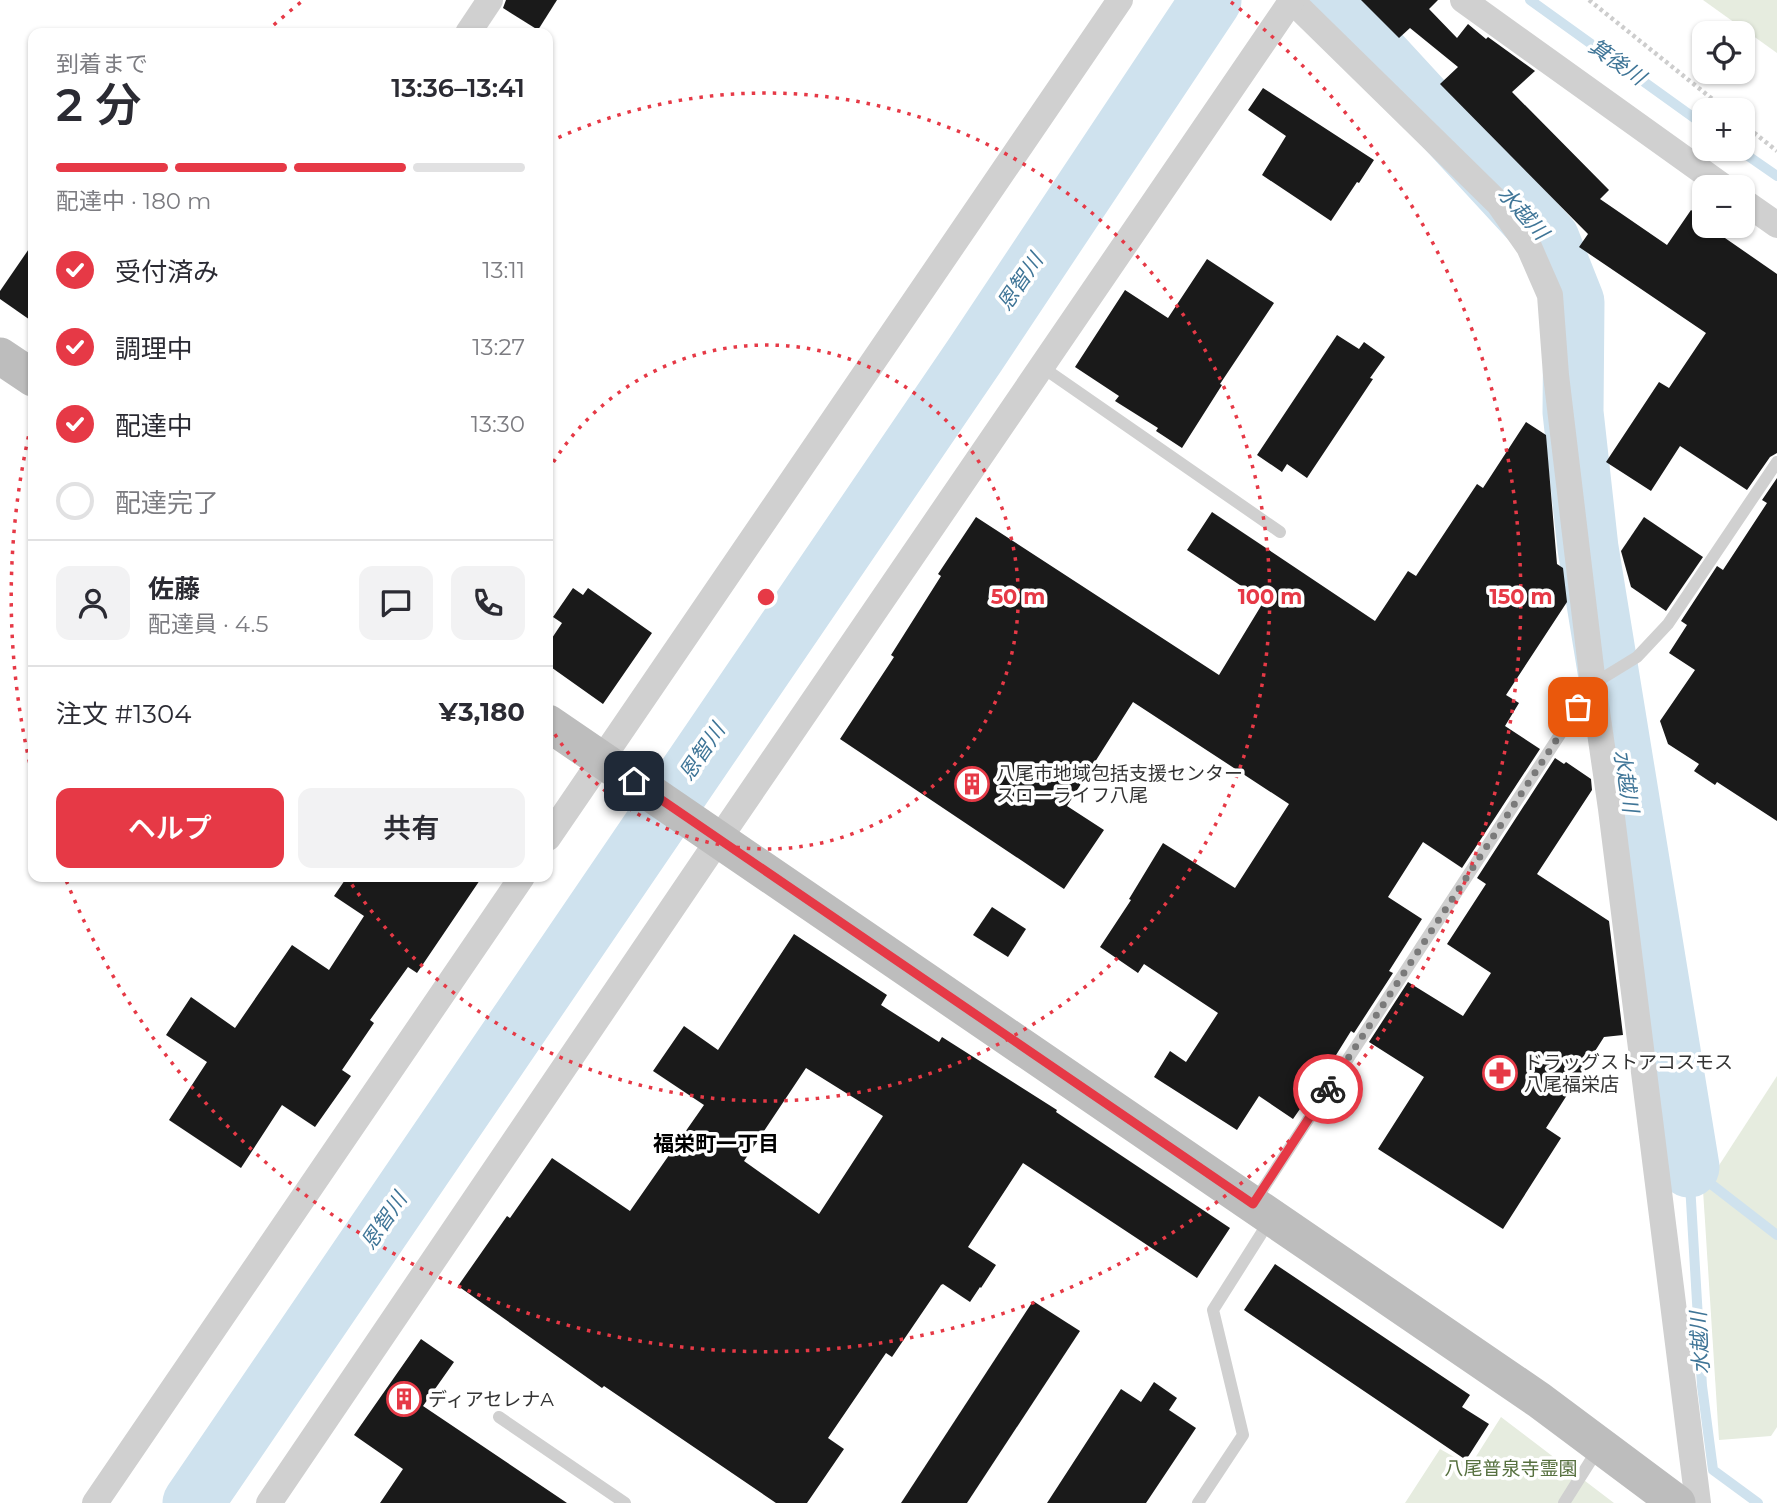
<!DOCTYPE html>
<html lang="ja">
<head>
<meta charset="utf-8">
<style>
	body { margin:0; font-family:Montserrat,"Noto Sans JP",sans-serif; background:#f2f2f3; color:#2b2b33; height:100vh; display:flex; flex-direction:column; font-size:26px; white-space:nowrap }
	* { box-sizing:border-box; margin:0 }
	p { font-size:23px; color:#7c7c81 }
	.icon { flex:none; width:38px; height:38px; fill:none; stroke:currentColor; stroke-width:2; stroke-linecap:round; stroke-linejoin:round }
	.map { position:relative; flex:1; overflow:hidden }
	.details { position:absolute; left:28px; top:28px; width:525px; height:854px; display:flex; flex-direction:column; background:#fff; border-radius:14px; box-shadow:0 2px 5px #0004 }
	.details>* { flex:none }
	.buttons { position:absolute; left:1692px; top:21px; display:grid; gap:14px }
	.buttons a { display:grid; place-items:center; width:63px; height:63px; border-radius:14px; background:#fff; box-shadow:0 2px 5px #0004; font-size:35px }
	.pin { position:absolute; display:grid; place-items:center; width:60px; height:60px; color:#fff; margin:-30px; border-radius:14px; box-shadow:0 4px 10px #0006 }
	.courier { position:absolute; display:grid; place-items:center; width:70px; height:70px; margin:-35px; border:5px solid #e63946; border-radius:50%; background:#fff; color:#222; box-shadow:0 2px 9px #0007 }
	.headline em { font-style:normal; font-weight:600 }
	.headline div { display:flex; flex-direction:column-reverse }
	.headline { display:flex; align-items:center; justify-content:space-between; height:119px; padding:0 28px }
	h1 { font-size:46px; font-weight:600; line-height:52px }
	.bar { display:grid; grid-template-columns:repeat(4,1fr); gap:10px 7px; align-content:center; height:84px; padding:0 28px }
	.bar i { height:9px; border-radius:5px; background:#e1e1e2 }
	.bar .selected { background:#e63946 }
	.bar p { grid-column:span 4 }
	.line { display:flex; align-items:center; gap:18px; padding:0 28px; border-top:2px solid #e1e1e2 }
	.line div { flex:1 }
	.round { display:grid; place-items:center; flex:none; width:74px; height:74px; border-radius:14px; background:#f2f2f3 }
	ol { padding:0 28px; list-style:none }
	li { display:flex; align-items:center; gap:21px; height:77px }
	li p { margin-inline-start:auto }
	li .icon { padding:7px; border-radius:50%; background:#e63946; color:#fff; stroke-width:4 }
	li:last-child { color:#7c7c81 }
	li i { width:38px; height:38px; border:4px solid #e1e1e2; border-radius:50% }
	.primary-button { display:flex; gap:14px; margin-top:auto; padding:14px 28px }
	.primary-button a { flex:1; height:80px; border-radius:14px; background:#e63946; color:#fff; font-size:28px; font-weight:600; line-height:80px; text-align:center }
	.primary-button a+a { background:#f2f2f3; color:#2b2b33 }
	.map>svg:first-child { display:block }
	.green { fill:#e6ecdf }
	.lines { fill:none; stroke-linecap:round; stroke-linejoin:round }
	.stream { stroke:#cfe2ee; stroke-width:10 }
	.river { stroke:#cfe2ee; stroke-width:61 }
	.building { fill:#1a1a1a; fill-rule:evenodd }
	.path { stroke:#cdcdcd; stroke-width:4.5; stroke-dasharray:3.5 3.5; stroke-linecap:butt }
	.lane { stroke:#d0d0d0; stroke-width:12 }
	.street { stroke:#d0d0d0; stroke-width:26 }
	.secondary { stroke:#bdbdbd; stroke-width:37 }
	.done { stroke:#7a7a7a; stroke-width:7; stroke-dasharray:0 12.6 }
	.route { stroke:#e63946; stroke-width:9 }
	.ring { fill:none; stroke:#e63946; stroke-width:3.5; stroke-dasharray:3.5 7 }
	.labels { text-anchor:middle; stroke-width:7; stroke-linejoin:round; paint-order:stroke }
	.poi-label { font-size:19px; fill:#333; stroke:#fff; text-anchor:start }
	.park-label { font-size:19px; fill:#56703f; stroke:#fff }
	.water-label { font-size:21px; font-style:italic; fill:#3f7597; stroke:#fff }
	.neighbourhood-label { font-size:21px; font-weight:bold; fill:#000; stroke:#fff }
	.centre { fill:#e63946; stroke:#fff; stroke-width:3.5 }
	.ring-label { font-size:21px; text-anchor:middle; font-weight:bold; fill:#e63946; stroke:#fff; stroke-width:7; stroke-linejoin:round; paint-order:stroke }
</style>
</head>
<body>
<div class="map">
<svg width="1777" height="1503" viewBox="0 0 1777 1503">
	<rect width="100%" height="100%" fill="#fff"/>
	<g class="green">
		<path d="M 1703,0 L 1777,0 L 1777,53 Z"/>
		<path d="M 1777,1076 L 1777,1427 L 1771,1436 L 1719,1440 L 1703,1190 Z"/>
		<path d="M 1501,1417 L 1614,1503 L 1405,1503 L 1440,1449 L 1470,1466 Z"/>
	</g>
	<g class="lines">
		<g class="stream">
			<path d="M 1530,0 L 1704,125"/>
			<path d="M 1738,149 L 1777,176"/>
			<path d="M 1689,1167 L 1702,1386 L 1713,1470 L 1758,1503"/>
			<path d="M 1689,1167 L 1777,1235"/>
		</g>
		<g class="river">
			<path d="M 1329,0 L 1549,239 L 1574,302 L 1573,412 L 1588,548 L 1689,1167"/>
			<path d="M 193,1503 L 975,355 L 1211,0"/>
		</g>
	</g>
	<g class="building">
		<path d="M 506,0 L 557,0 L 538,30 L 503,8 Z"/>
		<path d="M 1361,0 L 1438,0 L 1429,9 L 1457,38 L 1468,24 L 1486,39 L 1488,37 L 1535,71 L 1512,92 L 1609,190 L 1600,199 L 1667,245 L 1691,210 L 1704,219 L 1704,226 L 1715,226 L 1727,234 L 1725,238 L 1777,274 L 1777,453 L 1770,457 L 1747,490 L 1680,446 L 1651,491 L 1606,462 L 1659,382 L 1669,388 L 1706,333 L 1579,247 L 1588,234 L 1440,84 L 1458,67 L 1410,28 L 1399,38 Z"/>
		<path d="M 1263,88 L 1374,160 L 1359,183 L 1357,182 L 1331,221 L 1262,175 L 1286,136 L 1248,110 Z"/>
		<path d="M 33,243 L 33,322 L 0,299 L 0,291 Z"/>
		<path d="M 1207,259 L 1274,303 L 1220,384 L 1222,385 L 1182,448 L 1156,431 L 1158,428 L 1115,401 L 1119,396 L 1075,367 L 1125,290 L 1168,318 Z"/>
		<path d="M 1337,335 L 1359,349 L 1364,342 L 1385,357 L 1370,378 L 1373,379 L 1307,478 L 1287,464 L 1282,472 L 1257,455 Z"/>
		<path d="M 1526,422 L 1546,435 L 1557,564 L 1563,568 L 1567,602 L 1506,695 L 1519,703 L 1505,726 L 1540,749 L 1462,868 L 1423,842 L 1388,897 L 1422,919 L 1389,971 L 1393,973 L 1354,1033 L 1351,1031 L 1323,1076 L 1293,1119 L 1259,1096 L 1237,1130 L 1154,1077 L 1170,1051 L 1186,1062 L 1218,1013 L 1144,964 L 1138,973 L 1100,947 L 1131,900 L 1129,899 L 1163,843 L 1235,888 L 1289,804 L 1133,702 L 1067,806 L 1104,830 L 1064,889 L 840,739 L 894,657 L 891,655 L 941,576 L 938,574 L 976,517 L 1219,675 L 1264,601 L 1187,550 L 1212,512 L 1375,621 L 1408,571 L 1416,576 L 1477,484 L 1483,488 Z"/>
		<path d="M 1777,478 L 1777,821 L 1717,782 L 1715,785 L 1694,771 L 1699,764 L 1668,744 L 1660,721 L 1695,670 L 1669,653 L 1687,625 L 1681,621 L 1717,566 L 1723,570 L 1767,503 L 1762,500 Z"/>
		<path d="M 1644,517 L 1703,557 L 1666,611 L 1631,587 L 1621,551 Z"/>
		<path d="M 573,588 L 583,595 L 588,588 L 652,633 L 603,704 L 548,665 L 548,644 L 562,623 L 553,617 Z"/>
		<path d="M 1555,758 L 1564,764 L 1566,762 L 1591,779 L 1592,790 L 1537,874 L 1609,921 L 1623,1035 L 1604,1037 L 1546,1128 L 1561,1138 L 1503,1229 L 1378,1149 L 1424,1077 L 1369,1042 L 1408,982 L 1463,1016 L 1491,973 L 1447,944 L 1486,884 L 1477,878 Z"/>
		<path d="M 347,877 L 482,877 L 417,973 L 408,967 L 370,1020 L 374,1023 L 342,1070 L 351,1076 L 315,1127 L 282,1105 L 241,1168 L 169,1120 L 207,1062 L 166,1035 L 191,997 L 235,1028 L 292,945 L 329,970 L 364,916 L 334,896 Z"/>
		<path d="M 992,907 L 1026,929 L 1008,957 L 973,935 Z"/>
		<path d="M 794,934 L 887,995 L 881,1005 L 939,1042 L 942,1037 L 1057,1110 L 1056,1112 L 1230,1228 L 1197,1278 L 1023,1163 L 968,1247 L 996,1265 L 981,1288 L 980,1287 L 970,1302 L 943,1284 L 941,1285 L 892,1357 L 886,1353 L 828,1438 L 844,1449 L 807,1503 L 776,1503 L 604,1386 L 602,1388 L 458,1286 L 507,1216 L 510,1218 L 552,1158 L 630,1211 L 704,1105 L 653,1071 L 684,1026 L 718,1050 ZM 806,1068 L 883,1116 L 819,1214 L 744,1161 Z"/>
		<path d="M 1275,1264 L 1470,1395 L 1462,1407 L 1489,1424 L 1466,1460 L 1244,1310 Z"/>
		<path d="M 1033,1301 L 1080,1331 L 967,1503 L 901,1503 Z"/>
		<path d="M 421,1339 L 454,1362 L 423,1406 L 567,1503 L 380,1503 L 403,1469 L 354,1435 Z"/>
		<path d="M 1154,1382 L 1177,1398 L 1169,1410 L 1196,1428 L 1146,1503 L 1047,1503 L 1121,1389 L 1141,1402 Z"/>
	</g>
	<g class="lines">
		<g class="path">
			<path d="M 1589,0 L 1726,110"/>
			<path d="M 1743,124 L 1777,151"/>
		</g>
		<g class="lane">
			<path d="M 1042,367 L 1280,532"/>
			<path d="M 1255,1201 L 1593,684 L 1637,657 L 1668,624 L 1777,462"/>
			<path d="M 499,1417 L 625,1503"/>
			<path d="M 1198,1503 L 1243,1435 L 1213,1310 L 1270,1220"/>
			<path d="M 1564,1503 L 1598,1449"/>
		</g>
		<g class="street">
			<path d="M 1463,0 L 1724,187"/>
			<path d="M 1292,1 L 1499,204 L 1529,247 L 1550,295 L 1556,375 L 1593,684 L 1611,809 L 1698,1503"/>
			<path d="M 468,33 L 490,0"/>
			<path d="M 1743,201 L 1777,225"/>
			<path d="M 548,838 L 1120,0"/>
			<path d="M 95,1503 L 522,877"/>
			<path d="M 269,1503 L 719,839 L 1292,0"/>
		</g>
		<g class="secondary">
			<path d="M 0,356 L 33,378"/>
			<path d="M 548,723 L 1539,1400 L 1677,1503"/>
		</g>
	</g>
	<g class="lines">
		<path class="done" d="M 1328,1089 L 1578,707"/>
		<path class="route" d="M 634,781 L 1253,1204 L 1328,1089"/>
	</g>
	<g class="ring">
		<path d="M548 471A252 252 0 1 1 548 723"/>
		<path d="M549 142A504 504 0 1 1 348 879"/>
		<path d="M32 773A755 755 0 0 1 32 421M266 32A755 755 0 0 1 301 2M1231 2A755 755 0 1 1 66 880"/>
	</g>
	<defs>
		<g id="building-ring" transform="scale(1.75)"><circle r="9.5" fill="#fff" stroke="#e63946" stroke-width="1.5"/><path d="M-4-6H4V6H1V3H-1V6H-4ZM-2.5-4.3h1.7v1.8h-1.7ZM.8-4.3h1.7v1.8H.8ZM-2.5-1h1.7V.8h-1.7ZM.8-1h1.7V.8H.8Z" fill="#e63946"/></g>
		<g id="pharmacy-ring" transform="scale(1.75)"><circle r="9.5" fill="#fff" stroke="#e63946" stroke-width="1.5"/><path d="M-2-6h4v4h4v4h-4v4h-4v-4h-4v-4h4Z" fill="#e63946"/></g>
	</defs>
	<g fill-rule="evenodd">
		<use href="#building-ring" x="972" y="784"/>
		<use href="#pharmacy-ring" x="1500" y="1073"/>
		<use href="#building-ring" x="404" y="1399"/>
	</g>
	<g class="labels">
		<g class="poi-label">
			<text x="996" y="780">八尾市地域包括支援センター<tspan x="996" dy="22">スローライフ八尾</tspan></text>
			<text x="1524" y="1069">ドラッグストアコスモス<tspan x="1524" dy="22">八尾福栄店</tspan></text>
			<text x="428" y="1406">ディアセレナA</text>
		</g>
		<g class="park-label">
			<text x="1511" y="1475">八尾普泉寺霊園</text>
		</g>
		<g class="water-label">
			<text transform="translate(1617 62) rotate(35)" y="7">箕後川</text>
			<text transform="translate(1523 213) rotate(48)" y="7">水越川</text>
			<text transform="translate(1020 282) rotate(-56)" y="7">恩智川</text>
			<text transform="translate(702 752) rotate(-56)" y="7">恩智川</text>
			<text transform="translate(1626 781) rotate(81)" y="7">水越川</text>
			<text transform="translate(384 1221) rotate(-56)" y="7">恩智川</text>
			<text transform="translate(1700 1343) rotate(-93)" y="7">水越川</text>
		</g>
		<g class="neighbourhood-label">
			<text x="716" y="1151">福栄町一丁目</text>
		</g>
	</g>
	<circle cx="766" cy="597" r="10" class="centre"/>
	<g class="ring-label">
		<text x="1018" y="604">50 m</text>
		<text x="1270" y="604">100 m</text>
		<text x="1521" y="604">150 m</text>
	</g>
</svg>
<div class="buttons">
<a><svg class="icon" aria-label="locate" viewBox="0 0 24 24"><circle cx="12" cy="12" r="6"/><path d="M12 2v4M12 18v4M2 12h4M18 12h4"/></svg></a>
<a>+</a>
<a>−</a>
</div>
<div class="pin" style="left:1578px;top:707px;background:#ea580c"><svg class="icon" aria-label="bag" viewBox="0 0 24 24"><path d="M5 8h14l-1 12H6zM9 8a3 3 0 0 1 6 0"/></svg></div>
<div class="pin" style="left:634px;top:781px;background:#1f2937"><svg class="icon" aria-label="home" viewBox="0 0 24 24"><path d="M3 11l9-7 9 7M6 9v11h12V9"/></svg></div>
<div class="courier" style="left:1328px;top:1089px"><svg class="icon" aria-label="bike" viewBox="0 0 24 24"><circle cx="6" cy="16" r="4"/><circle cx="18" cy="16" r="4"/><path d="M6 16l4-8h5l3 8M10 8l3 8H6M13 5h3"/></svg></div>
<section class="details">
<div class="headline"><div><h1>2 分</h1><p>到着まで</p></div><em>13:36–13:41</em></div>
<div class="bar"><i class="selected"></i><i class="selected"></i><i class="selected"></i><i></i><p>配達中 · 180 m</p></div>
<ol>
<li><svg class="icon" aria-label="check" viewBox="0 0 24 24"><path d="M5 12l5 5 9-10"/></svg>受付済み<p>13:11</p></li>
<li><svg class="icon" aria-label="check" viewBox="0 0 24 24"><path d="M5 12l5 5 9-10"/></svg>調理中<p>13:27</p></li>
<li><svg class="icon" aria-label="check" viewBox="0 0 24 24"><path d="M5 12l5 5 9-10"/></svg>配達中<p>13:30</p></li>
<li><i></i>配達完了</li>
</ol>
<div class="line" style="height:126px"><a class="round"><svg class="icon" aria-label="person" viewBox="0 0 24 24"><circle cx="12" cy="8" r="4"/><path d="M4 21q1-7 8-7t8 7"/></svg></a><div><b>佐藤</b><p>配達員 · 4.5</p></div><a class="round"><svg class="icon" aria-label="chat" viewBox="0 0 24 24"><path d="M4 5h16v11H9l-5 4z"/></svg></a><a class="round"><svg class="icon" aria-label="phone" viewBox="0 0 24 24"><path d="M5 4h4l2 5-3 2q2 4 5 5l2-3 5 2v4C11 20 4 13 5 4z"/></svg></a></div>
<div class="line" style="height:91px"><div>注文 #1304</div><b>¥3,180</b></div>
<div class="primary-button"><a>ヘルプ</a><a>共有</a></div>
</section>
</div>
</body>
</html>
